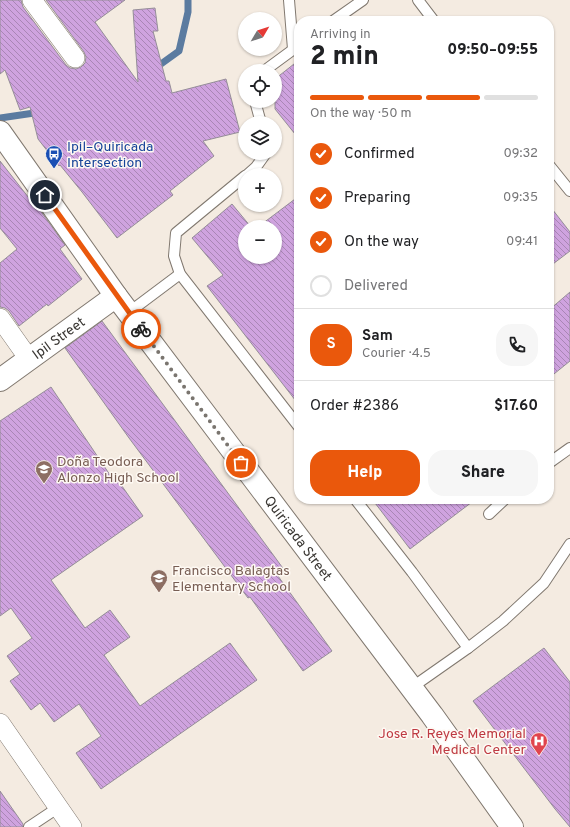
<!DOCTYPE html>
<html lang="en">
<head>
<meta charset="utf-8">
<style>
	body { margin:0; font-family:Overpass,sans-serif; background:#f6f6f6; color:#202124; height:100vh; display:flex; flex-direction:column; font-size:15px; white-space:nowrap }
	* { box-sizing:border-box; margin:0 }
	p { font-size:13px; color:#757577 }
	.icon { flex:none; width:22px; height:22px; fill:none; stroke:currentColor; stroke-width:2; stroke-linecap:round; stroke-linejoin:round }
	.map { position:relative; flex:1; overflow:hidden }
	.details { position:absolute; left:294px; top:16px; width:260px; height:488px; display:flex; flex-direction:column; background:#fff; border-radius:16px; box-shadow:0 1px 3px #0004 }
	.details>* { flex:none }
	.needle { width:26px; rotate:51deg }
	.controls { position:absolute; left:238px; top:12px; display:grid; gap:8px }
	.controls a { display:grid; place-items:center; width:44px; height:44px; border-radius:50%; background:#fff; box-shadow:0 1px 3px #0004; font-size:20px }
	.pin { position:absolute; display:grid; place-items:center; width:34px; height:34px; color:#fff; margin:-17px; border:2px solid #fff; border-radius:50%; box-shadow:0 1px 4px #0007 }
	.courier { position:absolute; display:grid; place-items:center; width:40px; height:40px; margin:-20px; border:3px solid #ea580c; border-radius:50%; background:#fff; color:#222; box-shadow:0 1px 5px #0007 }
	.overview em { font-style:normal; font-weight:800 }
	.overview div { display:flex; flex-direction:column-reverse }
	.overview { display:flex; align-items:center; justify-content:space-between; height:68px; padding:0 16px }
	h1 { font-size:26px; font-weight:800; line-height:30px }
	.bar { display:grid; grid-template-columns:repeat(4,1fr); gap:6px 4px; align-content:center; height:48px; padding:0 16px }
	.bar i { height:5px; border-radius:3px; background:#e0e0e0 }
	.bar .selected { background:#ea580c }
	.bar p { grid-column:span 4 }
	.line { display:flex; align-items:center; gap:10px; padding:0 16px; border-top:1px solid #e0e0e0 }
	.line div { flex:1 }
	.round { display:grid; place-items:center; flex:none; width:42px; height:42px; border-radius:16px; background:#f6f6f6 }
	ol { padding:0 16px; list-style:none }
	li { display:flex; align-items:center; gap:12px; height:44px }
	li p { margin-inline-start:auto }
	li .icon { padding:4px; border-radius:50%; background:#ea580c; color:#fff; stroke-width:4 }
	li:last-child { color:#757577 }
	li i { width:22px; height:22px; border:2px solid #e0e0e0; border-radius:50% }
	.primary-button { display:flex; gap:8px; margin-top:auto; padding:8px 16px }
	.primary-button a { flex:1; height:46px; border-radius:16px; background:#ea580c; color:#fff; font-size:16px; font-weight:800; line-height:46px; text-align:center }
	.primary-button a+a { background:#f6f6f6; color:#202124 }
	.map>svg:first-child { display:block }
	.lines { fill:none; stroke-linecap:round; stroke-linejoin:round }
	.stream { stroke:#5b7ba0; stroke-width:7 }
	.building { fill:url(#building-back-hatch); stroke:#958e98 }
	.service-casing { stroke:#80786f; stroke-width:12 }
	.minor-casing { stroke:#80786f; stroke-width:20 }
	.tertiary-casing { stroke:#80786f; stroke-width:24 }
	.service { stroke:#fff; stroke-width:10 }
	.minor { stroke:#fff; stroke-width:19 }
	.tertiary { stroke:#fff; stroke-width:22 }
	.done { stroke:#7a756f; stroke-width:4; stroke-dasharray:0 7.2 }
	.route { stroke:#ea580c; stroke-width:5 }
	.labels { text-anchor:middle; stroke-width:3; stroke-linejoin:round; paint-order:stroke }
	.transit-label { font-size:14px; fill:#164399; stroke:#fef9f3; text-anchor:start }
	.street-label { font-size:14px; fill:#393632; stroke:#fef9f3 }
	.education-label { font-size:14px; fill:#785e54; stroke:#fef9f3; text-anchor:start }
	.health-label { font-size:14px; fill:#be3a42; stroke:#fef9f3; text-anchor:end }
</style>
</head>
<body>
<div class="map">
<svg width="570" height="827" viewBox="0 0 570 827">
	<defs>
		<pattern id="building-back-hatch" width="6" height="6" patternUnits="userSpaceOnUse"><rect width="6" height="6" fill="#cfa3df"/><path d="M-1 5l2 2M0 0l6 6M5-1l2 2" fill="none" stroke="#a986b5"/></pattern>
	</defs>
	<rect width="100%" height="100%" fill="#f4ebe1"/>
	<g class="lines">
		<g class="stream">
			<path d="M 154,69 L 179,51 L 188,12 L 188,0"/>
			<path d="M 0,118 L 41,112"/>
		</g>
	</g>
	<g class="building">
		<path d="M 0,0 L 21,0 L 23,7 L 66,65 L 70,68 L 76,69 L 81,67 L 85,63 L 86,57 L 84,52 L 46,0 L 125,0 L 95,22 L 138,82 L 133,10 L 155,8 L 158,31 L 153,31 L 166,81 L 169,81 L 172,93 L 226,79 L 240,132 L 203,141 L 214,156 L 170,191 L 173,195 L 117,238 L 82,192 L 60,165 L 59,166 L 38,139 L 30,107 L 20,110 L 5,70 L 0,74 Z"/>
		<path d="M 299,60 L 299,139 L 275,109 L 275,79 Z"/>
		<path d="M 0,161 L 36,207 L 37,206 L 65,245 L 60,249 L 82,279 L 48,306 L 47,304 L 19,326 L 9,311 L 5,308 L 0,307 L 0,263 L 17,249 L 0,228 Z"/>
		<path d="M 299,196 L 299,405 L 207,286 L 223,275 L 192,238 L 232,204 L 251,227 L 245,227 L 245,257 L 275,257 L 275,227 L 258,227 Z"/>
		<path d="M 549,205 L 570,232 L 570,251 L 549,267 Z"/>
		<path d="M 570,292 L 570,361 L 549,378 L 549,310 Z"/>
		<path d="M 102,321 L 285,571 L 278,576 L 332,651 L 303,671 L 250,597 L 248,598 L 129,438 L 65,348 Z"/>
		<path d="M 51,387 L 114,481 L 117,479 L 143,516 L 51,580 L 85,628 L 110,610 L 130,637 L 104,655 L 140,706 L 230,643 L 257,680 L 101,789 L 76,753 L 101,736 L 79,704 L 54,722 L 40,703 L 31,710 L 10,681 L 20,674 L 7,656 L 32,638 L 11,608 L 0,616 L 0,421 Z"/>
		<path d="M 372,499 L 476,499 L 410,549 Z"/>
		<path d="M 544,648 L 570,682 L 570,827 L 555,809 L 473,701 Z"/>
		<path d="M 0,791 L 23,824 L 23,827 L 0,827 Z"/>
	</g>
	<g class="lines">
		<g class="service-casing">
			<g id="service">
				<path d="M 289,0 L 293,49"/>
				<path d="M 418,0 L 434,21"/>
				<path d="M 333,21 L 363,0"/>
				<path d="M 264,71 L 298,46"/>
				<path d="M 255,101 L 261,123"/>
				<path d="M 549,165 L 570,191"/>
				<path d="M 247,175 L 256,167 L 266,153"/>
				<path d="M 245,176 L 176,233 L 174,256 L 180,274 L 299,427"/>
				<path d="M 128,313 L 180,274"/>
				<path d="M 549,463 L 570,448"/>
				<path d="M 355,499 L 412,572 L 468,648"/>
				<path d="M 489,514 L 505,499"/>
				<path d="M 411,688 L 468,648 L 503,621 L 544,583 L 570,544"/>
				<path d="M 29,827 L 59,807"/>
			</g>
		</g>
		<g class="minor-casing">
			<g id="minor">
				<path d="M 32,0 L 75,58"/>
				<path d="M 0,318 L 29,359"/>
				<path d="M 0,723 L 72,827"/>
			</g>
		</g>
		<g class="tertiary-casing">
			<g id="tertiary">
				<path id="s1" d="M 0,132 L 116,296 L 432,715 L 512,827"/>
				<path id="s2" d="M 0,380 L 116,296"/>
			</g>
		</g>
		<use href="#service" class="service"/>
		<use href="#minor" class="minor"/>
		<use href="#tertiary" class="tertiary"/>
	</g>
	<g class="lines">
		<path class="done" d="M 141,329 L 241,463"/>
		<path class="route" d="M 45,195 L 141,329"/>
	</g>
	<defs>
		<g id="bus-pin" transform="scale(0.9)"><path d="M0 17L-7.5 6A9.5 9.5 0 1 1 7.5 6Z" fill="#1a4fb4" stroke="#fef9f3"/><path d="M-5-6H5V4H4V6H2V4H-2V6H-4V4H-5ZM-3.5-4V0h7V-4ZM-3.5 1.2v1.5H-2V1.2ZM2 1.2v1.5H3.5V1.2Z" fill="#fff"/></g>
		<g id="school-pin" transform="scale(0.9)"><path d="M0 17L-7.5 6A9.5 9.5 0 1 1 7.5 6Z" fill="#8d6e63" stroke="#fef9f3"/><path d="M0-5L7-2L0 1L-7-2ZM-4 1L0 2.5L4 1V4Q0 6-4 4Z" fill="#fff"/></g>
		<g id="hospital-pin" transform="scale(0.9)"><path d="M0 17L-7.5 6A9.5 9.5 0 1 1 7.5 6Z" fill="#e0444e" stroke="#fef9f3"/><path d="M-5-5h3v3.5h4V-5h3V5h-3V1.5h-4V5h-3Z" fill="#fff"/></g>
	</defs>
	<g fill-rule="evenodd">
		<use href="#bus-pin" x="54" y="154"/>
		<use href="#school-pin" x="44" y="469"/>
		<use href="#school-pin" x="159" y="578"/>
		<use href="#hospital-pin" x="539" y="741"/>
	</g>
	<g class="labels">
		<g class="transit-label">
			<text x="67" y="151">Ipil–Quiricada<tspan x="67" dy="16">Intersection</tspan></text>
		</g>
		<g class="street-label">
			<text dy="5" stroke="none"><textPath href="#s2" startOffset="72">Ipil Street</textPath></text>
			<text dy="5" stroke="none"><textPath href="#s1" startOffset="504">Quiricada Street</textPath></text>
		</g>
		<g class="education-label">
			<text x="57" y="466">Doña Teodora<tspan x="57" dy="16">Alonzo High School</tspan></text>
			<text x="172" y="575">Francisco Balagtas<tspan x="172" dy="16">Elementary School</tspan></text>
		</g>
		<g class="health-label">
			<text x="526" y="738">Jose R. Reyes Memorial<tspan x="526" dy="16">Medical Center</tspan></text>
		</g>
	</g>
</svg>
<div class="controls">
<a><svg class="needle" viewBox="-14 -14 28 28"><path d="M0-13l5 13h-10z" fill="#e53935"/><path d="M0 13l5-13h-10z" fill="#757577"/></svg></a>
<a><svg class="icon" aria-label="locate" viewBox="0 0 24 24"><circle cx="12" cy="12" r="6"/><path d="M12 2v4M12 18v4M2 12h4M18 12h4"/></svg></a>
<a><svg class="icon" aria-label="layers" viewBox="0 0 24 24"><path d="M12 4l9 5-9 5-9-5zM3 14l9 5 9-5"/></svg></a>
<a>+</a>
<a>−</a>
</div>
<div class="pin" style="left:241px;top:463px;background:#ea580c"><svg class="icon" aria-label="bag" viewBox="0 0 24 24"><path d="M5 8h14l-1 12H6zM9 8a3 3 0 0 1 6 0"/></svg></div>
<div class="pin" style="left:45px;top:195px;background:#1f2937"><svg class="icon" aria-label="home" viewBox="0 0 24 24"><path d="M3 11l9-7 9 7M6 9v11h12V9"/></svg></div>
<div class="courier" style="left:141px;top:329px"><svg class="icon" aria-label="bike" viewBox="0 0 24 24"><circle cx="6" cy="16" r="4"/><circle cx="18" cy="16" r="4"/><path d="M6 16l4-8h5l3 8M10 8l3 8H6M13 5h3"/></svg></div>
<section class="details">
<div class="overview"><div><h1>2 min</h1><p>Arriving in</p></div><em>09:50–09:55</em></div>
<div class="bar"><i class="selected"></i><i class="selected"></i><i class="selected"></i><i></i><p>On the way · 50 m</p></div>
<ol>
<li><svg class="icon" aria-label="check" viewBox="0 0 24 24"><path d="M5 12l5 5 9-10"/></svg>Confirmed<p>09:32</p></li>
<li><svg class="icon" aria-label="check" viewBox="0 0 24 24"><path d="M5 12l5 5 9-10"/></svg>Preparing<p>09:35</p></li>
<li><svg class="icon" aria-label="check" viewBox="0 0 24 24"><path d="M5 12l5 5 9-10"/></svg>On the way<p>09:41</p></li>
<li><i></i>Delivered</li>
</ol>
<div class="line" style="height:72px"><b class="round" style="background:#ea580c;color:#fff">S</b><div><b>Sam</b><p>Courier · 4.5</p></div><a class="round"><svg class="icon" aria-label="phone" viewBox="0 0 24 24"><path d="M5 4h4l2 5-3 2q2 4 5 5l2-3 5 2v4C11 20 4 13 5 4z"/></svg></a></div>
<div class="line" style="height:52px"><div>Order #2386</div><b>$17.60</b></div>
<div class="primary-button"><a>Help</a><a>Share</a></div>
</section>
</div>
</body>
</html>
